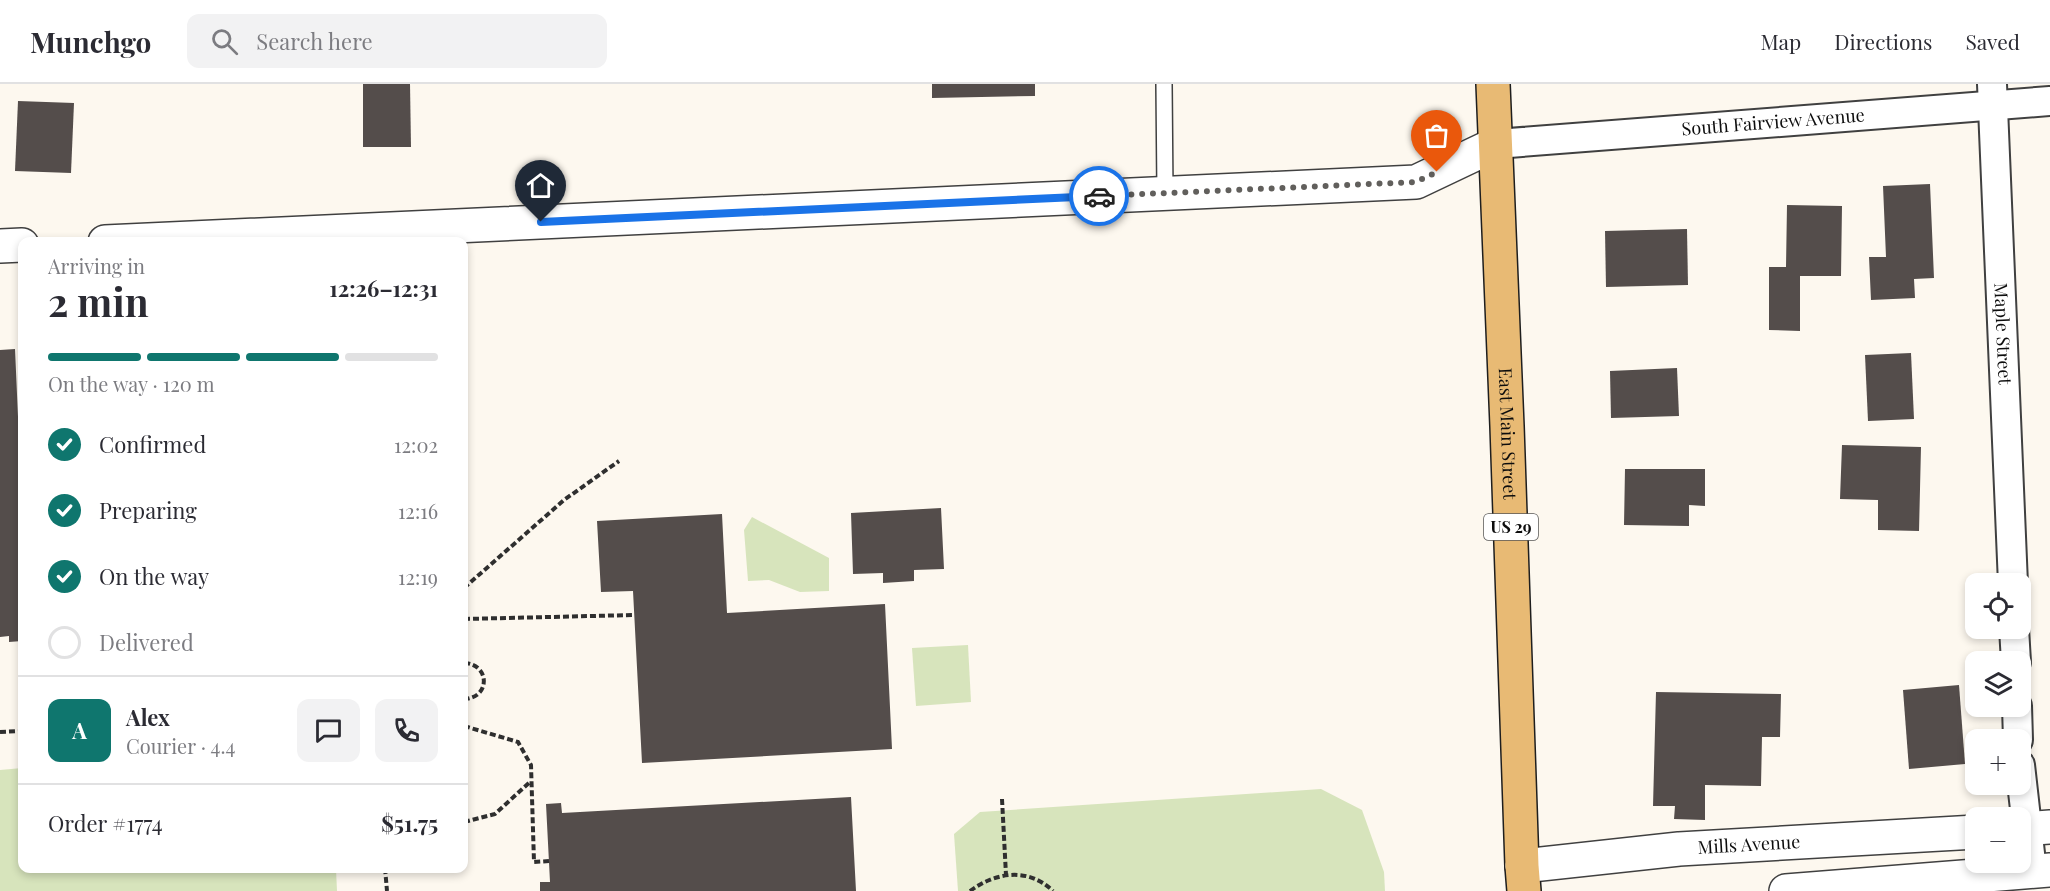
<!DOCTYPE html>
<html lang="en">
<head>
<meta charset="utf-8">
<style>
	body { margin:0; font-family:"Playfair Display",serif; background:#f2f2f3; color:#2b2b33; height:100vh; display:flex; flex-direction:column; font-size:22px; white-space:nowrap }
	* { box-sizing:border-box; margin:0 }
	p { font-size:20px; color:#7c7c81 }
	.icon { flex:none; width:33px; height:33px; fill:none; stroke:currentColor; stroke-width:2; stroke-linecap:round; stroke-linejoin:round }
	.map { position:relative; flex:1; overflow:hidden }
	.side { position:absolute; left:18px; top:153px; width:450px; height:636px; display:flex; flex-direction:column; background:#fff; border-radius:12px; box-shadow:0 3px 9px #0003 }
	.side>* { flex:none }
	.controls { position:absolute; left:1965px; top:489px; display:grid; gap:12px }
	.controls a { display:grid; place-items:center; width:66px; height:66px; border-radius:12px; background:#fff; box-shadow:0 3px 9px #0003; font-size:30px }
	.pin { position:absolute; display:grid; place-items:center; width:51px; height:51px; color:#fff; margin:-62px -26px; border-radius:50% 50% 50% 0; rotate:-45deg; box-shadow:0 0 6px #0007 }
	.pin .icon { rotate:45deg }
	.courier { position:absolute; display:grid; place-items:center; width:60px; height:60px; margin:-30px; border:4px solid #1a73e8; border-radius:50%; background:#fff; color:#222; box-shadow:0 2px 8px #0007 }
	.overview em { font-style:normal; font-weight:700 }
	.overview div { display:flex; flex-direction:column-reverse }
	.overview { display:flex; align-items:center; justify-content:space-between; height:102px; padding:0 30px }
	h1 { font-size:39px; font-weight:700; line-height:45px }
	.bar { display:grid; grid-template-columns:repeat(4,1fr); gap:9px 6px; align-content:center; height:72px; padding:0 30px }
	.bar i { height:8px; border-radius:4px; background:#e1e1e2 }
	.bar .current { background:#0f766e }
	.bar p { grid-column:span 4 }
	.line { display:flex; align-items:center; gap:15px; padding:0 30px; border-top:2px solid #e1e1e2 }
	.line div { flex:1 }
	.round { display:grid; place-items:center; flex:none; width:63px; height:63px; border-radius:12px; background:#f2f2f3 }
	ol { padding:0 30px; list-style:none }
	li { display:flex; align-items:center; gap:18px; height:66px }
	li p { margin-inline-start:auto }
	li .icon { padding:6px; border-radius:50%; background:#0f766e; color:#fff; stroke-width:4 }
	li:last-child { color:#7c7c81 }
	li i { width:33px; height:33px; border:3px solid #e1e1e2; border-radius:50% }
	header { display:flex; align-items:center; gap:36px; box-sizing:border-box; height:84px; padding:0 30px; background:#fff; border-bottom:2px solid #e1e1e2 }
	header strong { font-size:28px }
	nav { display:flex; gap:33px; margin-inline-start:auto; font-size:21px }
	.search { width:420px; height:54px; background:#f2f2f3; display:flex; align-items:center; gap:15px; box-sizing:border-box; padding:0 21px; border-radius:12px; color:#7c7c81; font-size:22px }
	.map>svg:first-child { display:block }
	.green { fill:#d7e4bc }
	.building { fill:#544d4b }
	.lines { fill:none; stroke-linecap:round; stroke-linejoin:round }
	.service-casing { stroke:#404040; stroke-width:18 }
	.minor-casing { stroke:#404040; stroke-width:32 }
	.tertiary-casing { stroke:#404040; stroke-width:36 }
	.primary-casing { stroke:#1e1e1e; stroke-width:36 }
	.path { stroke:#2f2f2f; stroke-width:4; stroke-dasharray:6 3; stroke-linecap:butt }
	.service { stroke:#fff; stroke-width:15 }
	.minor { stroke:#fff; stroke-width:28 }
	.tertiary { stroke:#fff; stroke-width:33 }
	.primary { stroke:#e8ba74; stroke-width:33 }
	.done { stroke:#615f5c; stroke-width:6; stroke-dasharray:0 10.8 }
	.route { stroke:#1a73e8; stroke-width:8 }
	.labels { text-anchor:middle; stroke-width:6; stroke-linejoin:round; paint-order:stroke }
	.shield { fill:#fff; stroke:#565656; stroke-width:1.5 }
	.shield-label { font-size:16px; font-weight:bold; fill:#0d0d0d }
	.street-label { font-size:18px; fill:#0d0d0d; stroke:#fff }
</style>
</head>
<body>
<header>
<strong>Munchgo</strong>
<div class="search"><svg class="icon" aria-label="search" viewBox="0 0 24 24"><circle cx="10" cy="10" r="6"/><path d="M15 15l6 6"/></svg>Search here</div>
<nav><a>Map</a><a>Directions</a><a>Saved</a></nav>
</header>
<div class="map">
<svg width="2050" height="807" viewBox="0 0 2050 807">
	<rect width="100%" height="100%" fill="#fdf8ef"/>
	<g class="green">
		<path d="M 752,433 L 829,474 L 829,507 L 800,508 L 769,496 L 748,497 L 744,446 Z"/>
		<path d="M 968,561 L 971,618 L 916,622 L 912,564 Z"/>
		<path d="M 22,684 L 22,784 L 336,785 L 337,807 L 0,807 L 0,686 Z"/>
		<path d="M 1321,705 L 1362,726 L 1384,788 L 1385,807 L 958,807 L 954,750 L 980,728 Z"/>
	</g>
	<g class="building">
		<path d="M 363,0 L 410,0 L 411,63 L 363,63 Z"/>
		<path d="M 932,0 L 1035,0 L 1035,12 L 932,14 Z"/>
		<path d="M 18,17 L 74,19 L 71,89 L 15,87 Z"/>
		<path d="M 1930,100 L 1934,194 L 1914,195 L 1915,214 L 1871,216 L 1869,173 L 1886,173 L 1883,102 Z"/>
		<path d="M 1787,121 L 1842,122 L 1841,192 L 1800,192 L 1800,247 L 1769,246 L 1769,183 L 1786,183 Z"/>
		<path d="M 1687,145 L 1688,201 L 1606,203 L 1605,147 Z"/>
		<path d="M 15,265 L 20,378 L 22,378 L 22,557 L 9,558 L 9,552 L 0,553 L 0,266 Z"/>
		<path d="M 1911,269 L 1914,335 L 1868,337 L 1865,271 Z"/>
		<path d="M 1677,284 L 1679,332 L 1611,334 L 1610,287 Z"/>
		<path d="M 1842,361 L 1921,363 L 1919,447 L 1878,446 L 1878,416 L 1840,415 Z"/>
		<path d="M 1625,385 L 1705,385 L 1705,422 L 1689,421 L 1689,442 L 1624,441 Z"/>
		<path d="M 941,424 L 944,485 L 914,486 L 914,497 L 883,499 L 883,489 L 853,490 L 851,429 Z"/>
		<path d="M 722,430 L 727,529 L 885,520 L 892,665 L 642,679 L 633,507 L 601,508 L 597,437 Z"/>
		<path d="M 1959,601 L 1965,680 L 1909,685 L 1903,606 Z"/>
		<path d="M 1656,608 L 1781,610 L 1780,653 L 1762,653 L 1761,702 L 1705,701 L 1705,736 L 1674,735 L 1675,722 L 1653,722 Z"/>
		<path d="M 851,713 L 856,807 L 540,807 L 540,798 L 550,798 L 546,720 L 561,719 L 562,729 Z"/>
	</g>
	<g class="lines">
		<g class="service-casing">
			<path id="service" d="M 1164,0 L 1165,109"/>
		</g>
		<g class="minor-casing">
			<g id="minor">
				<path id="s1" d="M 1992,0 L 2013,500"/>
				<path id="s2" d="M 1496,60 L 2050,17"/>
				<path d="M 2014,544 L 2016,578"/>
				<path d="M 2017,622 L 2018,656"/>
				<path d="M 2020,681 L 2032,787"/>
			</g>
		</g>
		<g class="tertiary-casing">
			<g id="tertiary">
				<path d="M 105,158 L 1416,98 L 1496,60"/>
				<path d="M 0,162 L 22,161"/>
				<path d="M 2020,745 L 2050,743"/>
				<path id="s3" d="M 1522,782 L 1679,765 L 1976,748"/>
				<path d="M 1786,807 L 2050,786"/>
			</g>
		</g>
		<g class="primary-casing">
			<g id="primary">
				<path id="s4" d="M 1493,0 L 1507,342 L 1522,782 L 1524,807"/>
			</g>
		</g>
		<g class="path">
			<path d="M 464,504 L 564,416 L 619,377"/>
			<path d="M 464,535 L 634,531"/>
			<path d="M 464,579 C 490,580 491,614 464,615"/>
			<path d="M 464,642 L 518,658 L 531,681 L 534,778 L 549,777"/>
			<path d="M 0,648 L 22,647"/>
			<path d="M 1002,715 L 1006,791"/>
			<path d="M 464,738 L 495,730 L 531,697"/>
			<path d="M 385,784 L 387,807"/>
			<path d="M 970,807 C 996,788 1028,783 1053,807"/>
		</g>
		<use href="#service" class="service"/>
		<use href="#minor" class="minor"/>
		<use href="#tertiary" class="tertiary"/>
		<use href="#primary" class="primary"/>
	</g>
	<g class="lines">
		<path class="done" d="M 1099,112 L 1416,98 L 1437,88"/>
		<path class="route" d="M 541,138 L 1099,112"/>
	</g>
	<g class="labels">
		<rect class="shield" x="1484" y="430" width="54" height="26" rx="4.5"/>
		<g class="shield-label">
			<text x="1511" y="449">US 29</text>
		</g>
		<g class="street-label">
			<text dy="6" stroke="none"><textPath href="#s2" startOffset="278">South Fairview Avenue</textPath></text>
			<text dy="6" stroke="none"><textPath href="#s1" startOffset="250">Maple Street</textPath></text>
			<text dy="6" stroke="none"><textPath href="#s4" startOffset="350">East Main Street</textPath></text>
			<text dy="6" stroke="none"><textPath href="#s3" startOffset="228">Mills Avenue</textPath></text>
		</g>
	</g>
</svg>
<div class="controls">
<a><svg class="icon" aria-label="locate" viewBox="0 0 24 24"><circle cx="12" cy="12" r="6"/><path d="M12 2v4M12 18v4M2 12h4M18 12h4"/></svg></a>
<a><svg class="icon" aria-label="layers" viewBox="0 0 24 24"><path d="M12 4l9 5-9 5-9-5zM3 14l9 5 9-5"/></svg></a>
<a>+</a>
<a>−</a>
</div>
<div class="pin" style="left:1437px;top:88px;background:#ea580c"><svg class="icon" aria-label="bag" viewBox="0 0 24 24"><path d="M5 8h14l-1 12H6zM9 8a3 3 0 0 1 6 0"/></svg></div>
<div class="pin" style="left:541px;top:138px;background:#1f2937"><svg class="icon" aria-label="home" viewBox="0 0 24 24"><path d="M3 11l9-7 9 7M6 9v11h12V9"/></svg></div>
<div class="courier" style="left:1099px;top:112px"><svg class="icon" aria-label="car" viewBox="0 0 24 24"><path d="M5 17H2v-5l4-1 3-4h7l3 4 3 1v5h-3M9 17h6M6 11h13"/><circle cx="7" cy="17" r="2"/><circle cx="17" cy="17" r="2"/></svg></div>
<section class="side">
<div class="overview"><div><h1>2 min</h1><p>Arriving in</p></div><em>12:26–12:31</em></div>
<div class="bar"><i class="current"></i><i class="current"></i><i class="current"></i><i></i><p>On the way · 120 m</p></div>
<ol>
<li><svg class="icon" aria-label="check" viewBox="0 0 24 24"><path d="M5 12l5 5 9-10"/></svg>Confirmed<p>12:02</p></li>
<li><svg class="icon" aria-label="check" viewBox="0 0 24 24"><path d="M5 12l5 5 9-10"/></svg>Preparing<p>12:16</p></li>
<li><svg class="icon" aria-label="check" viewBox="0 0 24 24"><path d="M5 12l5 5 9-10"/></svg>On the way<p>12:19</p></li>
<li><i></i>Delivered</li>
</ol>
<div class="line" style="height:108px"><b class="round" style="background:#0f766e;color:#fff">A</b><div><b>Alex</b><p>Courier · 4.4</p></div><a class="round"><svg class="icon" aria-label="chat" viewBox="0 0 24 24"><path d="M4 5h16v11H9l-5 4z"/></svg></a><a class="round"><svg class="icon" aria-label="phone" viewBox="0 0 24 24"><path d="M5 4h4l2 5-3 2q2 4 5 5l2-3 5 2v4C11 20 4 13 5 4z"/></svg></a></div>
<div class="line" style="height:78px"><div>Order #1774</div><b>$51.75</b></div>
</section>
</div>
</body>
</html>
